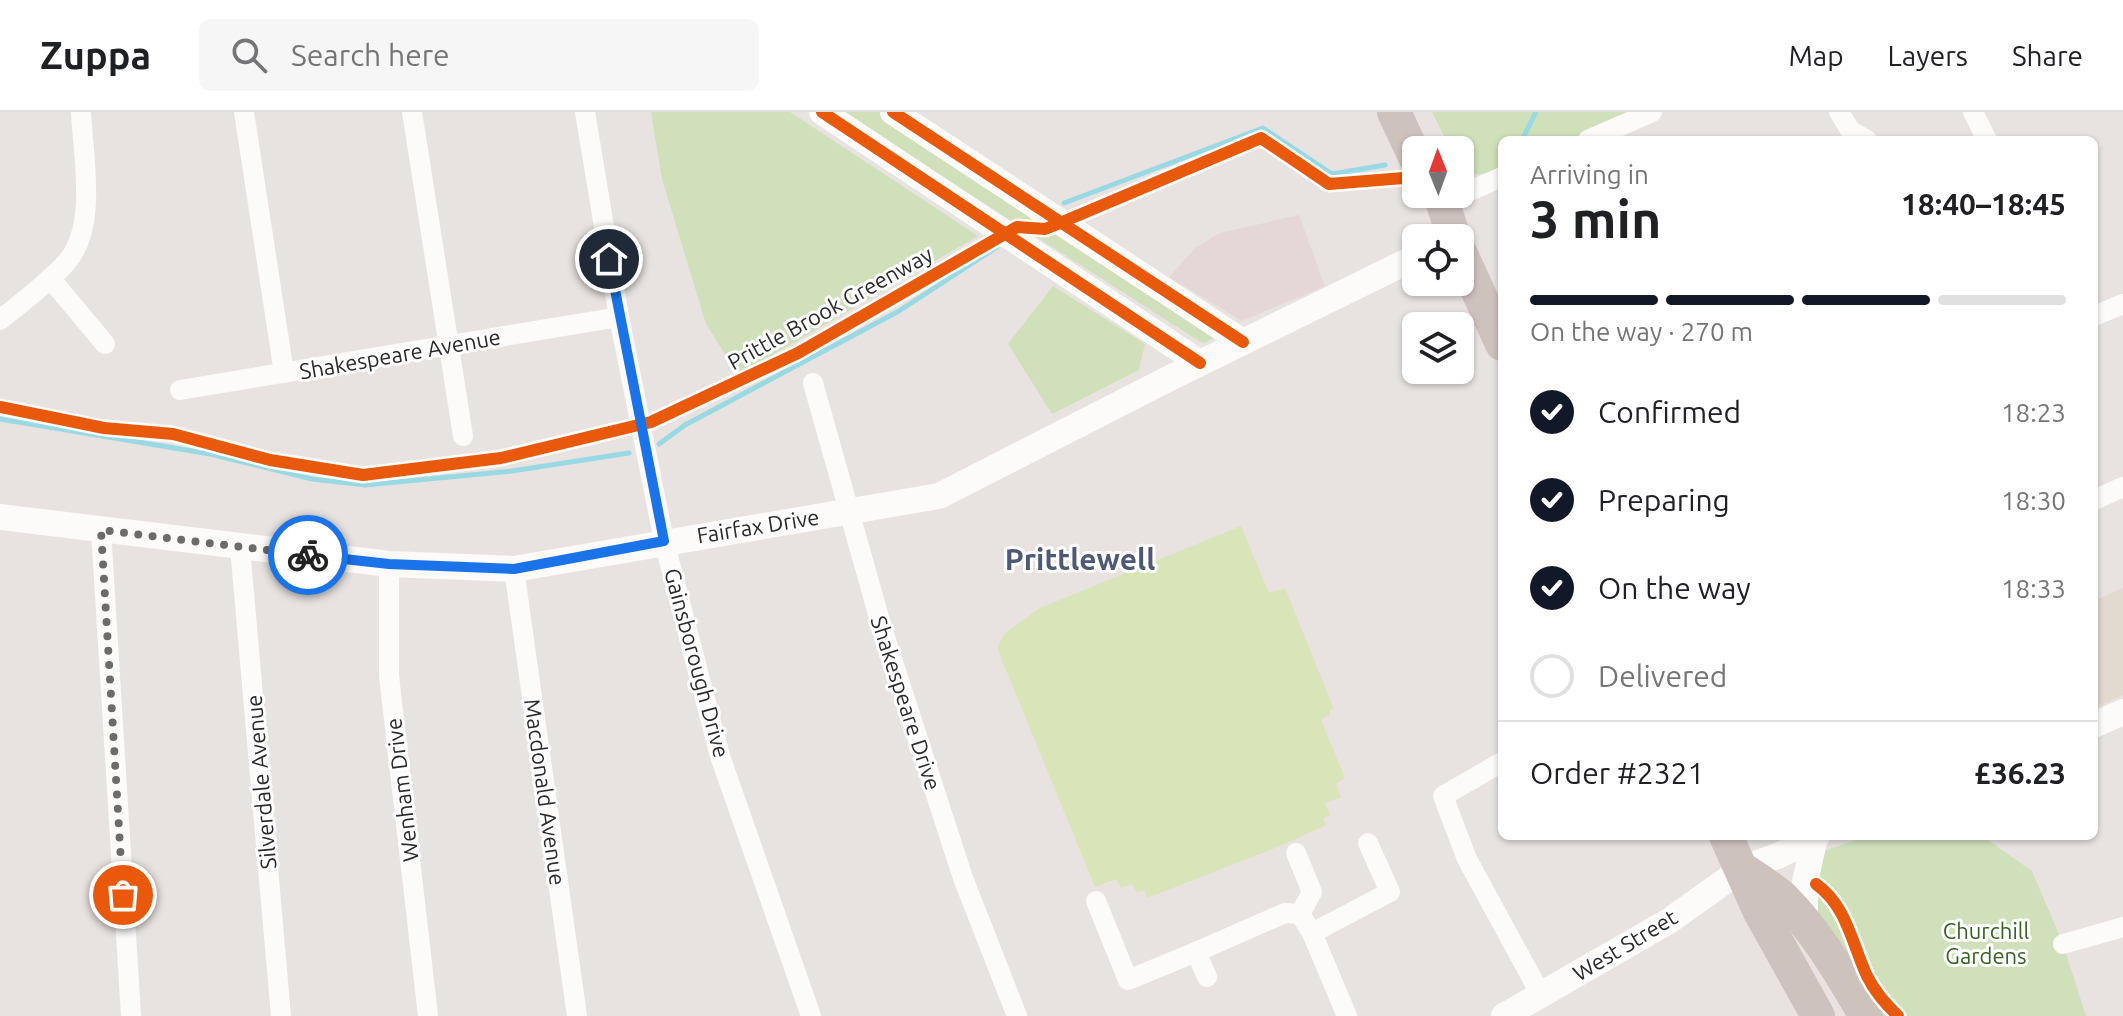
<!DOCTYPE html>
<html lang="en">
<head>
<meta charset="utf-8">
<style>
	body { margin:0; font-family:Ubuntu,sans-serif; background:#f6f6f6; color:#202124; height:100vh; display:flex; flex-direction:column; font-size:30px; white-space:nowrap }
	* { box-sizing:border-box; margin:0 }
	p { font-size:26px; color:#757577 }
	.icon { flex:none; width:44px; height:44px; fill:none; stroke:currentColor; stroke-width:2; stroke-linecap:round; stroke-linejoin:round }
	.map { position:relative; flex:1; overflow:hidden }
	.panel { position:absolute; left:1498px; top:24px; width:600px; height:704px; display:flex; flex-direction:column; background:#fff; border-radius:12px; box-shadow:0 2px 6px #0004 }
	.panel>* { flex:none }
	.needle { width:52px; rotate:359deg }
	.controls { position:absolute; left:1402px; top:24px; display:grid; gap:16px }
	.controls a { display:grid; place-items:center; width:72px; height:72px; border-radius:12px; background:#fff; box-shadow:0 2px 6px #0004; font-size:40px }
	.pin { position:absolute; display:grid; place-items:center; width:68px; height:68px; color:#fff; margin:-34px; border:4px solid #fff; border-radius:50%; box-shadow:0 2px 8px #0007 }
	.courier { position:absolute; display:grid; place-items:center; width:80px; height:80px; margin:-40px; border:6px solid #1a73e8; border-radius:50%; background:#fff; color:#222; box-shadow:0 2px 10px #0007 }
	.overview em { font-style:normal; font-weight:600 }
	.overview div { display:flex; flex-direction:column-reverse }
	.overview { display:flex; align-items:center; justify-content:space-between; height:136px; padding:0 32px }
	h1 { font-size:52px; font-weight:600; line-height:60px }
	.bar { display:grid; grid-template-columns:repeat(4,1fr); gap:12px 8px; align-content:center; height:96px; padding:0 32px }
	.bar i { height:10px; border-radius:6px; background:#e0e0e0 }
	.bar .active { background:#111827 }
	.bar p { grid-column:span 4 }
	.line { display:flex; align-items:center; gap:20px; padding:0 32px; border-top:2px solid #e0e0e0 }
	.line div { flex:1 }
	ol { padding:0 32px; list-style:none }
	li { display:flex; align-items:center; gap:24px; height:88px }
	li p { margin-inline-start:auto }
	li .icon { padding:8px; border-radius:50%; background:#111827; color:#fff; stroke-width:4 }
	li:last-child { color:#757577 }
	li i { width:44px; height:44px; border:4px solid #e0e0e0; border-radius:50% }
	header { display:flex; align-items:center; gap:48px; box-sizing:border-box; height:112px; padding:0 40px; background:#fff; border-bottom:2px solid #e0e0e0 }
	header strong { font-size:38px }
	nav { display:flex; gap:44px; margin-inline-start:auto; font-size:28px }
	.search { width:560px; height:72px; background:#f6f6f6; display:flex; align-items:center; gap:20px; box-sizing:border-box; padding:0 28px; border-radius:12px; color:#757577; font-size:30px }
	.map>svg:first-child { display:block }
	.education { fill:#e2d9cf }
	.medical { fill:#e5d7d8 }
	.green { fill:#cfe0bb }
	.pitch { fill:#d9e4b9 }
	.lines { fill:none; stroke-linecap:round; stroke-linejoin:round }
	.stream { stroke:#98d9e4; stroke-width:5 }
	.street { stroke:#fcfbfa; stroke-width:20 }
	.secondary { stroke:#fcfbfa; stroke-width:26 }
	.highway { stroke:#cec2bd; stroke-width:34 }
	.cycleway-casing { stroke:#fff; stroke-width:17 }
	.cycleway { stroke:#e8590c; stroke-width:12 }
	.done { stroke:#6c6b6a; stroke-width:8; stroke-dasharray:0 14.4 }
	.route { stroke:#1a73e8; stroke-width:10 }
	.labels { text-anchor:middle; stroke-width:6; stroke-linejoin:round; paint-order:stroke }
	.street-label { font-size:22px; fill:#2a2a2a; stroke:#fff }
	.park-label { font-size:22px; fill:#34621f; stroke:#fff }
	.district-label { font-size:30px; font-weight:bold; fill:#4d5977; stroke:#fff }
</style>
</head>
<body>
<header>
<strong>Zuppa</strong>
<div class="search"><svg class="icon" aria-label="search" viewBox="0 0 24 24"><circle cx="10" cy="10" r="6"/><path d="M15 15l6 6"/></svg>Search here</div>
<nav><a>Map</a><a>Layers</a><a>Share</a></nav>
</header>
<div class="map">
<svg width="2123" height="904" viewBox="0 0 2123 904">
	<rect width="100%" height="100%" fill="#e8e3e0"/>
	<path class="education" d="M 2123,476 L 2123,583 L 2094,596 L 2094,489 Z"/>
	<path class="medical" d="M 1299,103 L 1325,174 L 1242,209 L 1169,165 L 1195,136 L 1220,121 Z"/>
	<g class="green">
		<path d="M 651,0 L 790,0 L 978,124 L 738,263 L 706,212 L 662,67 Z"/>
		<path d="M 842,0 L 885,0 L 1216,225 L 1204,231 L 1199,229 Z"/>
		<path d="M 1432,0 L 1636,0 L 1572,28 L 1502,28 L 1502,54 L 1484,62 L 1463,62 L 1460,57 L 1460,38 L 1451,38 Z"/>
		<path d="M 1053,174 L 1145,232 L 1139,258 L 1052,302 L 1008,232 Z"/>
		<path d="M 1868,724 L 1982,724 L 2032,759 L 2063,832 L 2086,904 L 1861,904 L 1805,811 L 1815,742 Z"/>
	</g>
	<path class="pitch" d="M 1241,414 L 1269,481 L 1285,476 L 1334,597 L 1330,598 L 1330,603 L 1321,608 L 1345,666 L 1336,672 L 1341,685 L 1325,691 L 1330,703 L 1323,706 L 1326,713 L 1278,735 L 1147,786 L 1144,778 L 1137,781 L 1132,772 L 1121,776 L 1116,767 L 1095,775 L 997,536 L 1005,521 L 1040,496 Z"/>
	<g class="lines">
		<g class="stream">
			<path d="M 1522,28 L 1536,0"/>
			<path d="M 1064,91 L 1263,16 L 1332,62 L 1385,53"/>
			<path d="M 0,307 L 210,342 L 312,367 L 365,373 L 512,359 L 629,341"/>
			<path d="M 659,332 L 685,313 L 899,199 L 997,135"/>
		</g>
		<g class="street">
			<path d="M 244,0 L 284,261"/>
			<path d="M 412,0 L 463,324"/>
			<path d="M 585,0 L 619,205 L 664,429 L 720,644 L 811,904"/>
			<path d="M 1839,0 L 1850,18 L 1867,28"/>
			<path d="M 1973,0 L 1987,28"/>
			<path d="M 1588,28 L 1652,0"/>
			<path d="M 1442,91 L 1502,65"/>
			<path d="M 50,166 L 105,232"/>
			<path d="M 2094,204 L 2123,192"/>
			<path d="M 0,208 C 22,190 47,172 66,151 C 98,115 83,45 81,0"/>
			<path d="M 813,271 L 882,516 L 963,766 L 1017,904"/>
			<path d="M 180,278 L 619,205"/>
			<path d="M 2094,388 L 2123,375"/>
			<path d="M 101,418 L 131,904"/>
			<path d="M 240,435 L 281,904"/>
			<path d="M 389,452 L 389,564 L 428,904"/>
			<path d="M 514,457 L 577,904"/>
			<path d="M 1502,650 L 1443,684 L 1467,747 L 1541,883"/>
			<path d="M 1296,741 L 1312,780 L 1300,802"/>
			<path d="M 1096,789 L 1128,868 L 1196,840"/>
			<path d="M 1312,821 L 1390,780 L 1368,731"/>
			<path d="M 2063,832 L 2123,815"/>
			<path d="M 1207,865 L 1196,840 L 1285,801 L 1300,802 L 1312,821 L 1347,904"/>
		</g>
		<g class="secondary">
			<path d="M 822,0 L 1200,251"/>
			<path d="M 893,0 L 1243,230"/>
			<path d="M 0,405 L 389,452 L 514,457 L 939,384 L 1168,267 L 1416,145"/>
			<path d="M 2094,613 L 2123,600"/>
			<path d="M 1805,811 L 1805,770 L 1815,725"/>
			<path d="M 1504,904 L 1669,809 L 1742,757 L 1780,743 L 1817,724"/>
		</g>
		<g class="highway">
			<path d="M 1394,0 L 1416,47"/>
			<path d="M 1440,82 L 1454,126"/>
			<path d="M 1460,140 L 1502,232"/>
			<path d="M 1726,724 L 1760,800 L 1818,904"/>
			<path d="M 1742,757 C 1756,766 1771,775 1783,786 C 1818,821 1841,862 1866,904"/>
		</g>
		<g class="cycleway-casing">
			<g id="cycleway">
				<path d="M 822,0 L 1200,251"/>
				<path d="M 893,0 L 1243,230"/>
				<path d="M 0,295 L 104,316 L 173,322 L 270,348 L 363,363 L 501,346 L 651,310 L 798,241 L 1017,115 L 1045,117 L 1060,111 L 1261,26 L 1329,72 L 1416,65"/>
				<path d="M 1816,772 C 1847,794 1852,832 1867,864 C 1875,880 1885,891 1898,904"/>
			</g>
		</g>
		<use href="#cycleway" class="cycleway"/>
	</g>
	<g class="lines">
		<path class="done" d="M 123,783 L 101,418 L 308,443"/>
		<path class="route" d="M 308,443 L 389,452 L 514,457 L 664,429 L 609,147"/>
	</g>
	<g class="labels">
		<g class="street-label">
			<text transform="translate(830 196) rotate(-29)" y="8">Prittle Brook Greenway</text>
			<text transform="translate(400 242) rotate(-10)" y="8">Shakespeare Avenue</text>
			<text transform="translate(758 414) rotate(-9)" y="8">Fairfax Drive</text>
			<text transform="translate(697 551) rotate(75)" y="8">Gainsborough Drive</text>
			<text transform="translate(906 591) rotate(72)" y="8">Shakespeare Drive</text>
			<text transform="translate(261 670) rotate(-95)" y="8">Silverdale Avenue</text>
			<text transform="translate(402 678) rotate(-97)" y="8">Wenham Drive</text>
			<text transform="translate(545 680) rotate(82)" y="8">Macdonald Avenue</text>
			<text transform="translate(1625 833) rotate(-31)" y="8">West Street</text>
		</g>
		<g class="park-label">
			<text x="1986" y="827">Churchill<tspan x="1986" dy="25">Gardens</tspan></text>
		</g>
		<g class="district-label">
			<text x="1080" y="458">Prittlewell</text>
		</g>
	</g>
</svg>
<div class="controls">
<a><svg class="needle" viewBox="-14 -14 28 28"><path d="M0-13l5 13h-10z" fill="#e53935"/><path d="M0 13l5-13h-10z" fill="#757577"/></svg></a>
<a><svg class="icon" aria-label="locate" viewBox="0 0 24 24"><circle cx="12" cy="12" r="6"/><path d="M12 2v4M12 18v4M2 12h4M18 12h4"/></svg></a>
<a><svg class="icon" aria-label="layers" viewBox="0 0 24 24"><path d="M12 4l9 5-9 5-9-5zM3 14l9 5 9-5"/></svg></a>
</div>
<div class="pin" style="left:123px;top:783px;background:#ea580c"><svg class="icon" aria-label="bag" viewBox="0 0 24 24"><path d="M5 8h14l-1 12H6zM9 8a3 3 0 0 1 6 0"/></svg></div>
<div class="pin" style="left:609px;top:147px;background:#1f2937"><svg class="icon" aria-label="home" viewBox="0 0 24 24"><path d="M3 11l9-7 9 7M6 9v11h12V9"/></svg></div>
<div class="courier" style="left:308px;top:443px"><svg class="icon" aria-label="bike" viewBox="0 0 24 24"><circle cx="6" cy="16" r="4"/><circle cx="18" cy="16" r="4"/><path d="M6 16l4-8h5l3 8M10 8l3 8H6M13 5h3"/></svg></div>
<section class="panel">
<div class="overview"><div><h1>3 min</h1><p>Arriving in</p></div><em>18:40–18:45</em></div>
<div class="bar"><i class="active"></i><i class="active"></i><i class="active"></i><i></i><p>On the way · 270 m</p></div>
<ol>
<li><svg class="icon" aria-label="check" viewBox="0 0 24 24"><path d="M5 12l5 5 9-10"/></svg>Confirmed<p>18:23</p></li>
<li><svg class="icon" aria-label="check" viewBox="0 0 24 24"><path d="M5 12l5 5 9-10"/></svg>Preparing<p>18:30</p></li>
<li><svg class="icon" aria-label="check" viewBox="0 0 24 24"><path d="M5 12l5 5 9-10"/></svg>On the way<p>18:33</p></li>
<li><i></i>Delivered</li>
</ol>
<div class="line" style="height:104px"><div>Order #2321</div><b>£36.23</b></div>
</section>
</div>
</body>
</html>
